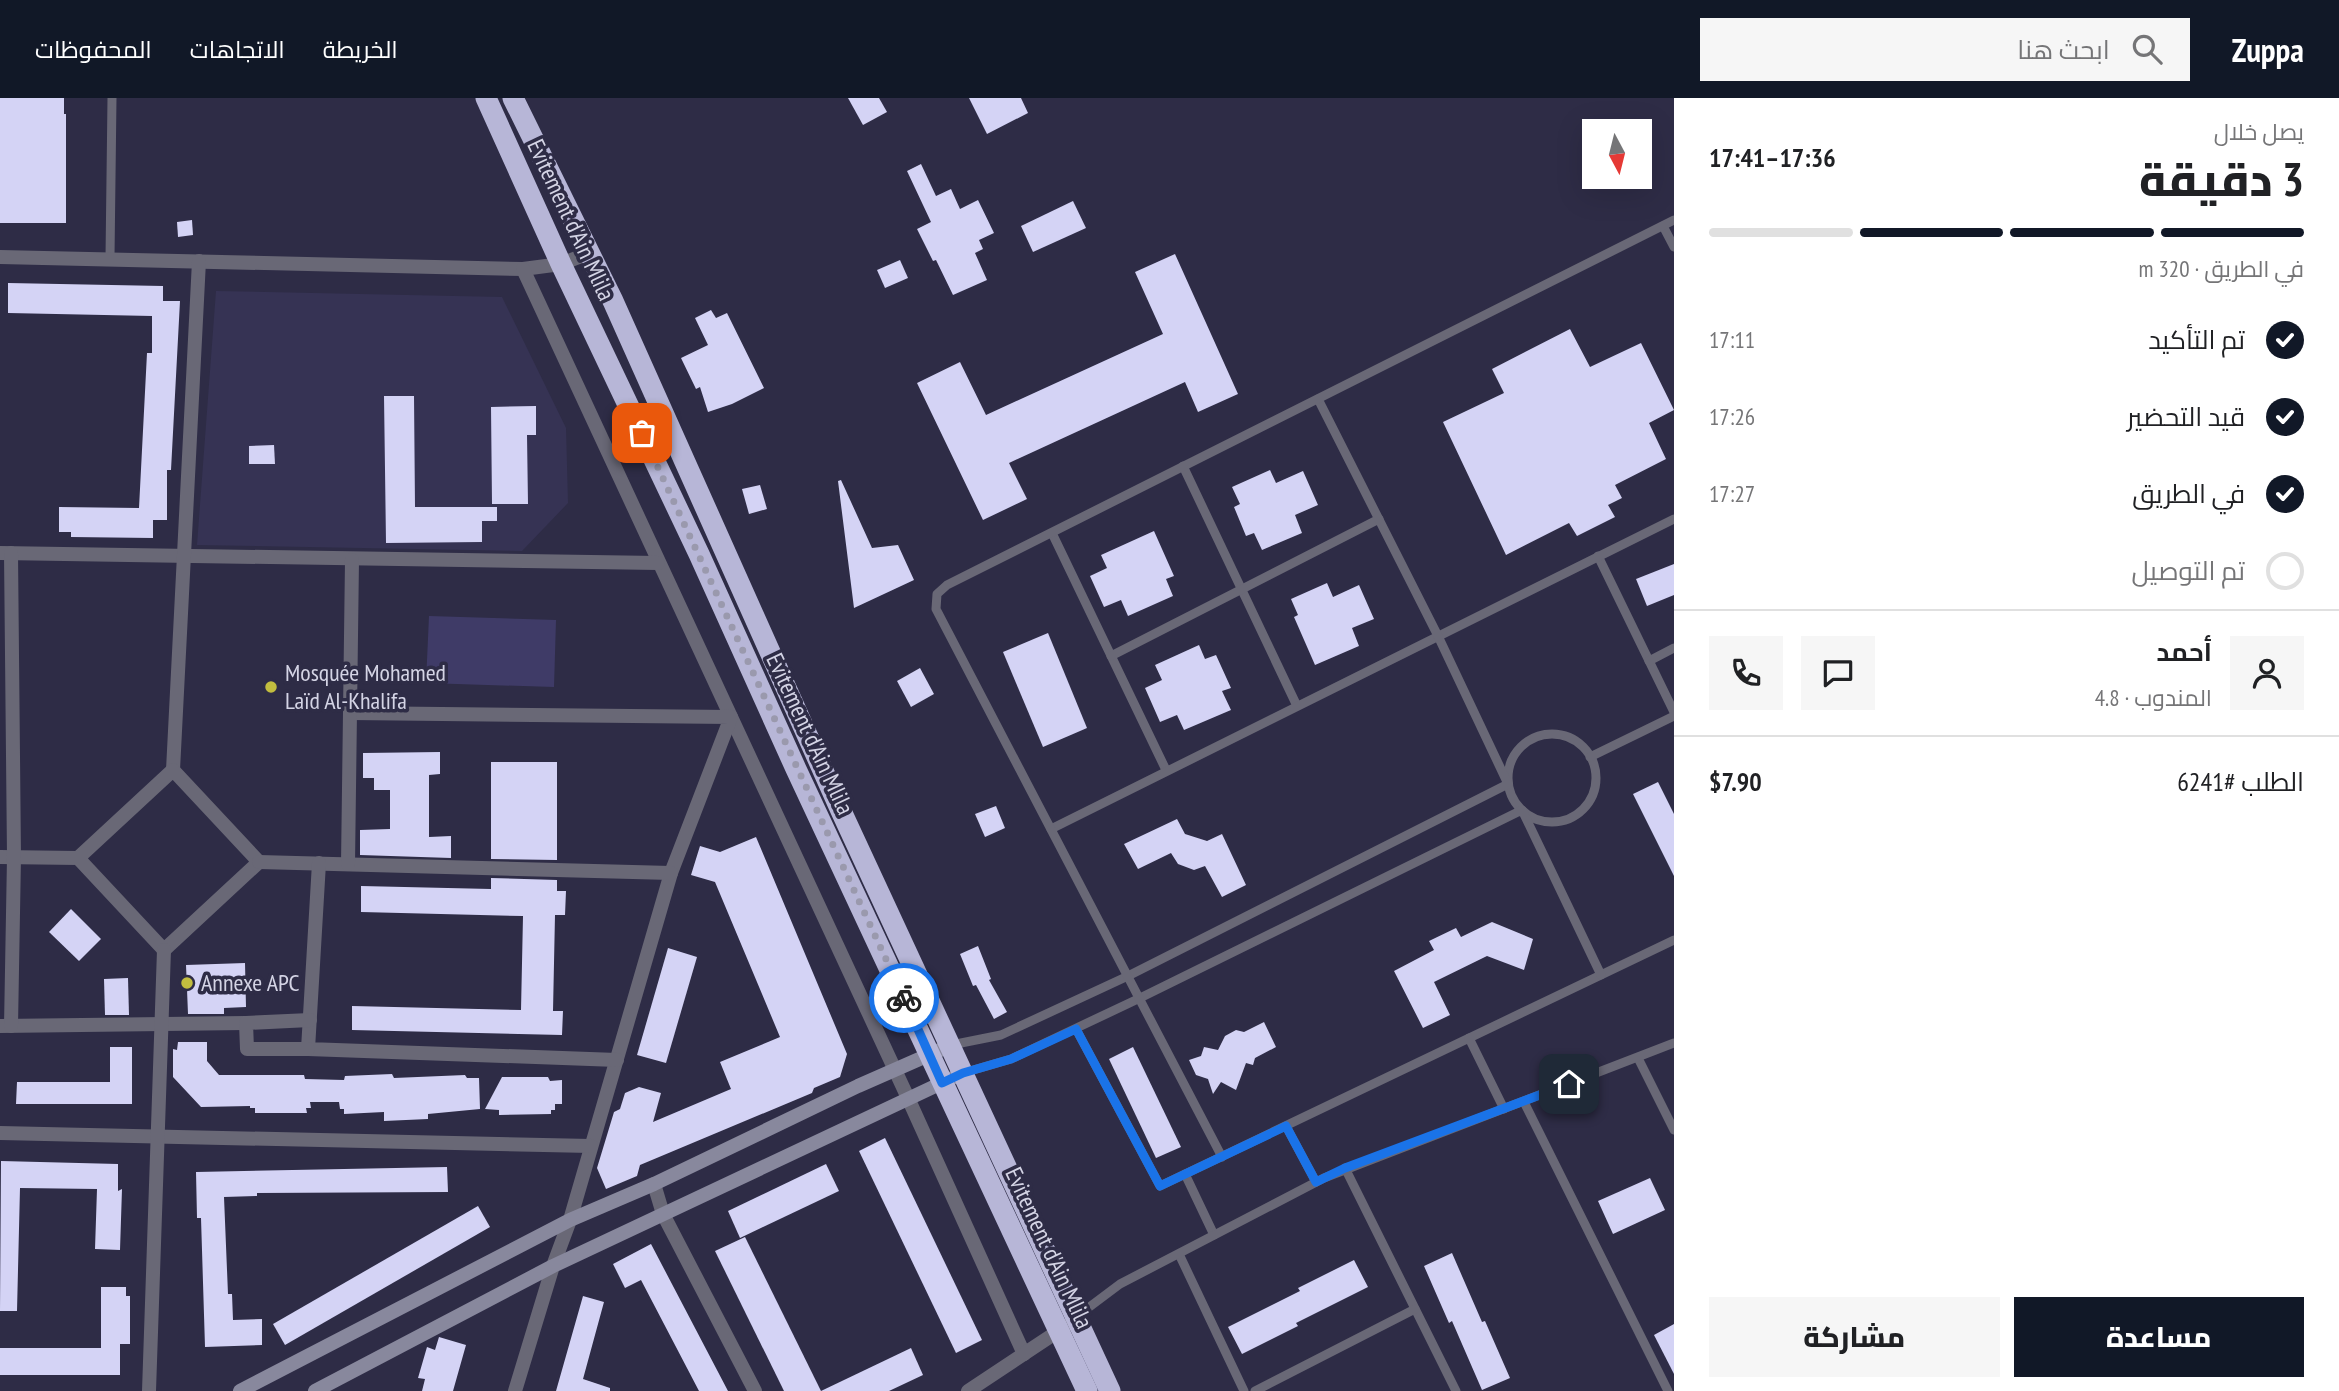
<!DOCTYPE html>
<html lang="ar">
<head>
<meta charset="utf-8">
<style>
	body { margin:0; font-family:"PT Sans Narrow",Cairo,sans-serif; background:#f6f6f6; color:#202124; direction:rtl; height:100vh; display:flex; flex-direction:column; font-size:26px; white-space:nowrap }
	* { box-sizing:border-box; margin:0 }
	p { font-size:23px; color:#757577 }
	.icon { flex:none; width:38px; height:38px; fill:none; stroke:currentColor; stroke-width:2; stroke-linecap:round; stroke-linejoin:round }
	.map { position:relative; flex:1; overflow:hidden; direction:ltr }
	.details { display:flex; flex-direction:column; background:#fff; width:665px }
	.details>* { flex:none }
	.needle { width:46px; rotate:173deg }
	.buttons { position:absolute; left:1582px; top:21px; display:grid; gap:14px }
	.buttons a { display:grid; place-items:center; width:70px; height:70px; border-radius:0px; background:#fff; box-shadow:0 7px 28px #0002; font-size:35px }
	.pin { position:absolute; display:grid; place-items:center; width:60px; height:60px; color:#fff; margin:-30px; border-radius:14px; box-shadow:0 4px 10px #0006 }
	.courier { position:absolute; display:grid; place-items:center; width:70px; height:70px; margin:-35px; border:5px solid #1a73e8; border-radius:50%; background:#fff; color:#222; box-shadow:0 2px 9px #0007 }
	.summary em { font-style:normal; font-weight:800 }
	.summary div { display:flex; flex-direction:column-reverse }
	.summary { display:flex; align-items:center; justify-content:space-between; height:119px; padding:0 35px }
	h1 { font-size:46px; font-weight:800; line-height:52px }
	.bar { display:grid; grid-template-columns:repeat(4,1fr); gap:10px 7px; align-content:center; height:84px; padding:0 35px }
	.bar i { height:9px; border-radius:5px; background:#e0e0e0 }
	.bar .on { background:#111827 }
	.bar p { grid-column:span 4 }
	.line { display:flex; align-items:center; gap:18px; padding:0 35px; border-top:2px solid #e0e0e0 }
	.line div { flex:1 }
	.round { display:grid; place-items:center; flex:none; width:74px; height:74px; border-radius:0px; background:#f6f6f6 }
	ol { padding:0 35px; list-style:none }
	li { display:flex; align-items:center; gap:21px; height:77px }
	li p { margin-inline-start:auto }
	li .icon { padding:7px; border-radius:50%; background:#111827; color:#fff; stroke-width:4 }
	li:last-child { color:#757577 }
	li i { width:38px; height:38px; border:4px solid #e0e0e0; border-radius:50% }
	.cta { display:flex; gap:14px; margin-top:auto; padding:14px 35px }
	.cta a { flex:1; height:80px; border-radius:0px; background:#111827; color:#fff; font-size:28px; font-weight:800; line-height:80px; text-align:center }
	.cta a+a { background:#f6f6f6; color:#202124 }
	header { display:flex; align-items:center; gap:42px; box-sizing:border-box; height:98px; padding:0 35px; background:#111827; color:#fff }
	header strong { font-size:33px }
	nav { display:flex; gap:38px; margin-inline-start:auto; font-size:24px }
	.search { width:490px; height:63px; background:#f6f6f6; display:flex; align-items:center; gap:18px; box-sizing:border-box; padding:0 24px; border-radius:0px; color:#757577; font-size:26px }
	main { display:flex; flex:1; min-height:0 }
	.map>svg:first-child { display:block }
	.built { fill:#363354 }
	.green { fill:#3f3b67 }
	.building { fill:#d4d3f5 }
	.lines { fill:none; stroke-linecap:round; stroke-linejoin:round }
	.lane { stroke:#696876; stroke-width:9 }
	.street { stroke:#696876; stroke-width:14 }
	.secondary { stroke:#88889d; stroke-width:14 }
	.highway { stroke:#b7b6d7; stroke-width:21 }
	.done { stroke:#9a99ad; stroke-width:7; stroke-dasharray:0 12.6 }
	.route { stroke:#1a73e8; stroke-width:9 }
	.poi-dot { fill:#c2bd3f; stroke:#2e2c46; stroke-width:2.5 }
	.labels { text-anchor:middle; stroke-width:7; stroke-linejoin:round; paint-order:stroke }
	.street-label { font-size:24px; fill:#d4d4e5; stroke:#2e2c46 }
	.poi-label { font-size:24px; fill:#d4d4e5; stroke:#2e2c46; text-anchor:start }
</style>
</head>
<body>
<header>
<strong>Zuppa</strong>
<div class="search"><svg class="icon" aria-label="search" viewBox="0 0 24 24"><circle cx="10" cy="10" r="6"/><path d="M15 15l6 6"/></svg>ابحث هنا</div>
<nav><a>الخريطة</a><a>الاتجاهات</a><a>المحفوظات</a></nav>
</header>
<main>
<section class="details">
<div class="summary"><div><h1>3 دقيقة</h1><p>يصل خلال</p></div><em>17:36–17:41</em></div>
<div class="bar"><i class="on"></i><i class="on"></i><i class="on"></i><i></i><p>في الطريق · 320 m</p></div>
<ol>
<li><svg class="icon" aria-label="check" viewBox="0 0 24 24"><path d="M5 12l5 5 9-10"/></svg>تم التأكيد<p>17:11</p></li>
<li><svg class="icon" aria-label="check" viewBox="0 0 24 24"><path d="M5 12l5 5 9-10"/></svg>قيد التحضير<p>17:26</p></li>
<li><svg class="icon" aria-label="check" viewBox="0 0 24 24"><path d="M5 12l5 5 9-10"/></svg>في الطريق<p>17:27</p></li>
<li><i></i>تم التوصيل</li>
</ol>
<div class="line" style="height:126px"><a class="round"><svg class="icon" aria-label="person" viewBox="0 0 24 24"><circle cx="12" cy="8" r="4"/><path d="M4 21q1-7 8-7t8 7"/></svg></a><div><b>أحمد</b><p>المندوب · 4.8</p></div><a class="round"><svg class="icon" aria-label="chat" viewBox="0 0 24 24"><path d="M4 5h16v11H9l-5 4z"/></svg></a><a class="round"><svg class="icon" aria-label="phone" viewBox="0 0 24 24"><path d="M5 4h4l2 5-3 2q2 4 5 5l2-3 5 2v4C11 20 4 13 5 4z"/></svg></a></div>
<div class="line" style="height:91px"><div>الطلب #6241</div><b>$7.90</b></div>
<div class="cta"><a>مساعدة</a><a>مشاركة</a></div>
</section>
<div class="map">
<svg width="1674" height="1293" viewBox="0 0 1674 1293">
	<rect width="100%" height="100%" fill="#2e2c46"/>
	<path class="built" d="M 216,193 L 502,199 L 566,330 L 568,405 L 522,453 L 197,447 Z"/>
	<path class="green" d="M 429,518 L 556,522 L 554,589 L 426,585 Z"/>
	<g class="building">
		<path d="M 0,0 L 64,0 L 64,16 L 66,16 L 66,125 L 0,125 Z"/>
		<path d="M 848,0 L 879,0 L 887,14 L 863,27 Z"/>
		<path d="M 969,0 L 1021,0 L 1028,15 L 987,36 Z"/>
		<path d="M 921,66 L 936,98 L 951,91 L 960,111 L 978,102 L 994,135 L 979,142 L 983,151 L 975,155 L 987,182 L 953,197 L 936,162 L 933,163 L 917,131 L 931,124 L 907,73 Z"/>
		<path d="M 1073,103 L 1086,130 L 1033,154 L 1021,128 Z"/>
		<path d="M 192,122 L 193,137 L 178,139 L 177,124 Z"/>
		<path d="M 1175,156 L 1238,296 L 1198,314 L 1185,284 L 1009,365 L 1027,401 L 983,422 L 917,285 L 960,264 L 986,317 L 1163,236 L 1135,174 Z"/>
		<path d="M 900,162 L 908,180 L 885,190 L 877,172 Z"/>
		<path d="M 8,185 L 163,188 L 163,203 L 180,203 L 171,372 L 167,372 L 167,422 L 153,422 L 153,440 L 71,439 L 71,434 L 59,434 L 59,409 L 139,410 L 147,255 L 152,255 L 152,218 L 8,215 Z"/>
		<path d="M 711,212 L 716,220 L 727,215 L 764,290 L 732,306 L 708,314 L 700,289 L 696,291 L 681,260 L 708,247 L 695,220 Z"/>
		<path d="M 1570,231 L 1590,269 L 1641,245 L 1674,312 L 1649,325 L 1666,361 L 1615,387 L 1622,400 L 1608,407 L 1615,419 L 1577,438 L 1569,425 L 1506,457 L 1443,324 L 1504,295 L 1492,271 Z"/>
		<path d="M 384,298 L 414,298 L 415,409 L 497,409 L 497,423 L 482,423 L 482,444 L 386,445 Z"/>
		<path d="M 536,308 L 536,337 L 527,337 L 528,406 L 492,406 L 491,309 Z"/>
		<path d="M 274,347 L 275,366 L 249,366 L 249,348 Z"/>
		<path d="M 1270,372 L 1276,385 L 1303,373 L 1318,407 L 1295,417 L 1302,435 L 1262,452 L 1254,435 L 1246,438 L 1234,409 L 1240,406 L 1232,389 Z"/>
		<path d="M 841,382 L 872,450 L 898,447 L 914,482 L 854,510 L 838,383 Z"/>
		<path d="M 760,387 L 767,411 L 749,416 L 742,391 Z"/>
		<path d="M 1154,433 L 1174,478 L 1166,481 L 1173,498 L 1128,518 L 1121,502 L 1104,509 L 1090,478 L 1107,470 L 1101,457 Z"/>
		<path d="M 1674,466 L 1674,497 L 1647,508 L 1636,481 Z"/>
		<path d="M 1327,485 L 1333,499 L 1359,487 L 1374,521 L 1352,530 L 1359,548 L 1315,567 L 1294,519 L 1298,517 L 1291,501 Z"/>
		<path d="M 1048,535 L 1087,630 L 1043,649 L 1003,554 Z"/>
		<path d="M 1199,547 L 1205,561 L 1216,557 L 1231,590 L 1222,593 L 1231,612 L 1184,632 L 1177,617 L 1160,624 L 1145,590 L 1162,582 L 1155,567 Z"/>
		<path d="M 920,570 L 934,596 L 911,609 L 897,583 Z"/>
		<path d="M 440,654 L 440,676 L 429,677 L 429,739 L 451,738 L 451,760 L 360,757 L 360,732 L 390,731 L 390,692 L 374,692 L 374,680 L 363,680 L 363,655 Z"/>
		<path d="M 491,664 L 557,664 L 557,762 L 491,761 Z"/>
		<path d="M 1658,684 L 1674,716 L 1674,778 L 1633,696 Z"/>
		<path d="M 996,708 L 1005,730 L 985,739 L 975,716 Z"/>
		<path d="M 1177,721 L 1185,736 L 1207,743 L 1222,736 L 1246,787 L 1222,799 L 1205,768 L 1194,772 L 1178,766 L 1171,755 L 1138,771 L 1124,746 Z"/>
		<path d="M 756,739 L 847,956 L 840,979 L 814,990 L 812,995 L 640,1067 L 637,1078 L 606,1091 L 597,1070 L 614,1014 L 620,1011 L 625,995 L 639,989 L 661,995 L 653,1024 L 731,991 L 720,964 L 780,939 L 715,784 L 691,777 L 700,748 L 720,754 Z"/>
		<path d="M 491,780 L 557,782 L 557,793 L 566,793 L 565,817 L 555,817 L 553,913 L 563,913 L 562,937 L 352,932 L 352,908 L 521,912 L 523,818 L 361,814 L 361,788 L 491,791 Z"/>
		<path d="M 71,811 L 101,841 L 79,863 L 49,834 Z"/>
		<path d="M 1492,824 L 1533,841 L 1524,872 L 1487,858 L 1434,884 L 1450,917 L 1423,930 L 1394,873 L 1434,852 L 1429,843 L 1456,830 L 1461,839 Z"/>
		<path d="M 978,848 L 991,881 L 989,882 L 1007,914 L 994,921 L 976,887 L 973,888 L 960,856 Z"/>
		<path d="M 668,850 L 697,859 L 666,965 L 637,957 Z"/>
		<path d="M 245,865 L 246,909 L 224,910 L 224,916 L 188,916 L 186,867 Z"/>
		<path d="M 128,880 L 129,917 L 105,917 L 104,881 Z"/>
		<path d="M 1264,924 L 1276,949 L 1255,960 L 1253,967 L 1246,965 L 1236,992 L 1221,984 L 1213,996 L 1208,981 L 1196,977 L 1189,962 L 1201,958 L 1204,949 L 1218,952 L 1225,938 L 1236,932 L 1244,934 Z"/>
		<path d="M 178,944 L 207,944 L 207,963 L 219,977 L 304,977 L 305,981 L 344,982 L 345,978 L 392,976 L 394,980 L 465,977 L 467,980 L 479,980 L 480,1011 L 428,1016 L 428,1021 L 384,1023 L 384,1014 L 344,1016 L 344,1011 L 340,1011 L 339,1004 L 310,1004 L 311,1010 L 306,1010 L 307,1015 L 255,1015 L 255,1010 L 250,1010 L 250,1008 L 201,1009 L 173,979 L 173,951 L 177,952 Z"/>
		<path d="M 110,949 L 132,949 L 132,1006 L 16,1006 L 17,984 L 110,984 Z"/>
		<path d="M 1133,949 L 1181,1049 L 1156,1060 L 1109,961 Z"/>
		<path d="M 502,979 L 548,979 L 550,983 L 562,982 L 562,1006 L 555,1006 L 555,1012 L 551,1012 L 551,1016 L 499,1017 L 499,1012 L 485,1011 Z"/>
		<path d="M 885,1040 L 982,1242 L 956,1255 L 859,1053 Z"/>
		<path d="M 1,1063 L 118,1066 L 118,1093 L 122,1091 L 120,1152 L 95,1151 L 97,1091 L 20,1090 L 17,1213 L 0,1213 Z"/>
		<path d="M 826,1066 L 839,1093 L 740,1140 L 728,1113 Z"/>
		<path d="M 447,1069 L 448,1094 L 257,1095 L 257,1098 L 224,1099 L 228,1196 L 232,1196 L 233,1222 L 262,1221 L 262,1247 L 205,1249 L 201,1120 L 197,1120 L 196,1074 Z"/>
		<path d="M 1650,1080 L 1665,1112 L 1613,1136 L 1598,1103 Z"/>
		<path d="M 478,1108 L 490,1129 L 285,1247 L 273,1226 Z"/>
		<path d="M 745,1139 L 821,1293 L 784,1293 L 715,1153 Z"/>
		<path d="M 651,1146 L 728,1293 L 699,1293 L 641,1182 L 625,1190 L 613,1166 Z"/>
		<path d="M 1452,1155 L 1482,1224 L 1485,1223 L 1510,1280 L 1482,1292 L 1452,1223 L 1449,1225 L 1424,1168 Z"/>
		<path d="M 1354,1162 L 1368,1189 L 1296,1225 L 1298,1228 L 1242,1256 L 1228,1229 L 1300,1193 L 1298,1190 Z"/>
		<path d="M 101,1189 L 126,1189 L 126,1198 L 130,1198 L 130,1246 L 120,1246 L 120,1277 L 0,1277 L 0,1250 L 101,1250 Z"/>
		<path d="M 583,1198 L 604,1204 L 583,1281 L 610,1290 L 610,1293 L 556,1293 Z"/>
		<path d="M 1674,1226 L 1674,1276 L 1654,1237 Z"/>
		<path d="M 439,1239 L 466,1247 L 453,1293 L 422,1293 L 425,1281 L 418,1280 L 427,1249 L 435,1252 Z"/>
		<path d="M 911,1250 L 923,1277 L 889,1293 L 821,1293 Z"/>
	</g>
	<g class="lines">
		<g class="lane">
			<path d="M 1663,128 L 1674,149"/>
			<path d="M 110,160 L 112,0"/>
			<path d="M 1183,368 L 1297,608"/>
			<path d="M 1052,435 L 1166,672"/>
			<path d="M 1598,458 L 1674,614"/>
			<path d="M 1111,558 L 1379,421"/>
			<path d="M 1649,563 L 1674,550"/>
			<circle cx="1552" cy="680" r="44"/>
			<path d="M 1590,659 L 1674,618"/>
			<path d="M 1051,731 L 1674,421"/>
			<path d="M 1076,931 L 1160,1088 L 1674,842"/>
			<path d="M 1469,940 L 1504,1011"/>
			<path d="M 951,947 L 1001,937 L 1128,878 L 1508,686 L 1438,538 L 1318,301"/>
			<path d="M 1638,960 L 1674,1032"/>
			<path d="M 963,975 L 1011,961 L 1140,900 L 1522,712 L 1601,877"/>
			<path d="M 1524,1004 L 1668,1293"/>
			<path d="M 1286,1028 L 1316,1084"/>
			<path d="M 1222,1059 L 936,511 L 937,496 L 947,487 L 1674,122"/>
			<path d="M 1345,1070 L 1456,1293"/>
			<path d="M 1185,1076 L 1214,1137"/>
			<path d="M 1179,1156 L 1244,1293"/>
			<path d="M 1076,1219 L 1120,1186 L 1324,1080 L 1674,945"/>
			<path d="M 1255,1293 L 1415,1211"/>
		</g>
		<g class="street">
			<path d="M 0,159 L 523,171 L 561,166 L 589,155"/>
			<path d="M 523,171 L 908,1000 L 1024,1256"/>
			<path d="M 0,455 L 658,465"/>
			<path d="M 350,615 L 731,619 L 671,775 L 570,1122 L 553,1168 L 515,1293"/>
			<path d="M 173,672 L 199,163"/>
			<path d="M 0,759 L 78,760 L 173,672 L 259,764 L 164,852 L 78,760"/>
			<path d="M 259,764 L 671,775"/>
			<path d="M 319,765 L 308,951 L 617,962"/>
			<path d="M 348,766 L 352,462"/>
			<path d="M 0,928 L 246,925"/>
			<path d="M 11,928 L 14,759 L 11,455"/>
			<path d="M 308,951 L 247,951 L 246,925 L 310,922"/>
			<path d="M 0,1035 L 591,1048"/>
			<path d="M 654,1086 L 663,1116 L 755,1293"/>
			<path d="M 149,1293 L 164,852"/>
			<path d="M 968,1293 L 1066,1228"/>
		</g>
		<g class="secondary">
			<path d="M 240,1293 L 570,1122 L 654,1086 L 858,988 L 949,948"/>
			<path d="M 315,1293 L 553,1168 L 963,975"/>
		</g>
		<g class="highway">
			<path d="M 486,0 L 561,166 L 699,456 L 796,671 L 1087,1293"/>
			<path d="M 513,0 L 613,203 L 842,715 L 1110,1293"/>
		</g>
	</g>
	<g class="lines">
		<path class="done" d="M 642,335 L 904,900"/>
		<path class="route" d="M 904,900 L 942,985 L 963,975 L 1011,961 L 1076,931 L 1160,1088 L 1286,1028 L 1316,1084 L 1345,1070 L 1569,986"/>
	</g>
	<g class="poi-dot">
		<circle cx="271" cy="589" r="7"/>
		<circle cx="187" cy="885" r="7"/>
	</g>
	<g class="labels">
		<g class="street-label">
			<text transform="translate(571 122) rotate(65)" y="8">Evitement d'Ain Mlila</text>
			<text transform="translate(810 636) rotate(65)" y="8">Evitement d'Ain Mlila</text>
			<text transform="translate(1049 1150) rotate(65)" y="8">Evitement d'Ain Mlila</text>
		</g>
		<g class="poi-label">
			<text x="285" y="583">Mosquée Mohamed<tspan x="285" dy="28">Laïd Al-Khalifa</tspan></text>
			<text x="201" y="893">Annexe APC</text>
		</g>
	</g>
</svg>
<div class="buttons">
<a><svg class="needle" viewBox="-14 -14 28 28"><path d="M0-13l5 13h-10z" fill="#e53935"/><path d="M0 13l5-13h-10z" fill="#757577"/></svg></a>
</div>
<div class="pin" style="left:642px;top:335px;background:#ea580c"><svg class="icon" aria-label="bag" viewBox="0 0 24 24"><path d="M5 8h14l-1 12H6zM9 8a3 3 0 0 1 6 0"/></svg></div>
<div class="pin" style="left:1569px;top:986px;background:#1f2937"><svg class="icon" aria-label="home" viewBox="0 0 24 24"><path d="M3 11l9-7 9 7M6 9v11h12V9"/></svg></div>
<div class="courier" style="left:904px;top:900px"><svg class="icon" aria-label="bike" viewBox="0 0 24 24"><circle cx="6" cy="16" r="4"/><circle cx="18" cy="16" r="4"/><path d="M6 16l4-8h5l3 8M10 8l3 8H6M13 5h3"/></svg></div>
</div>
</main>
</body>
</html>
